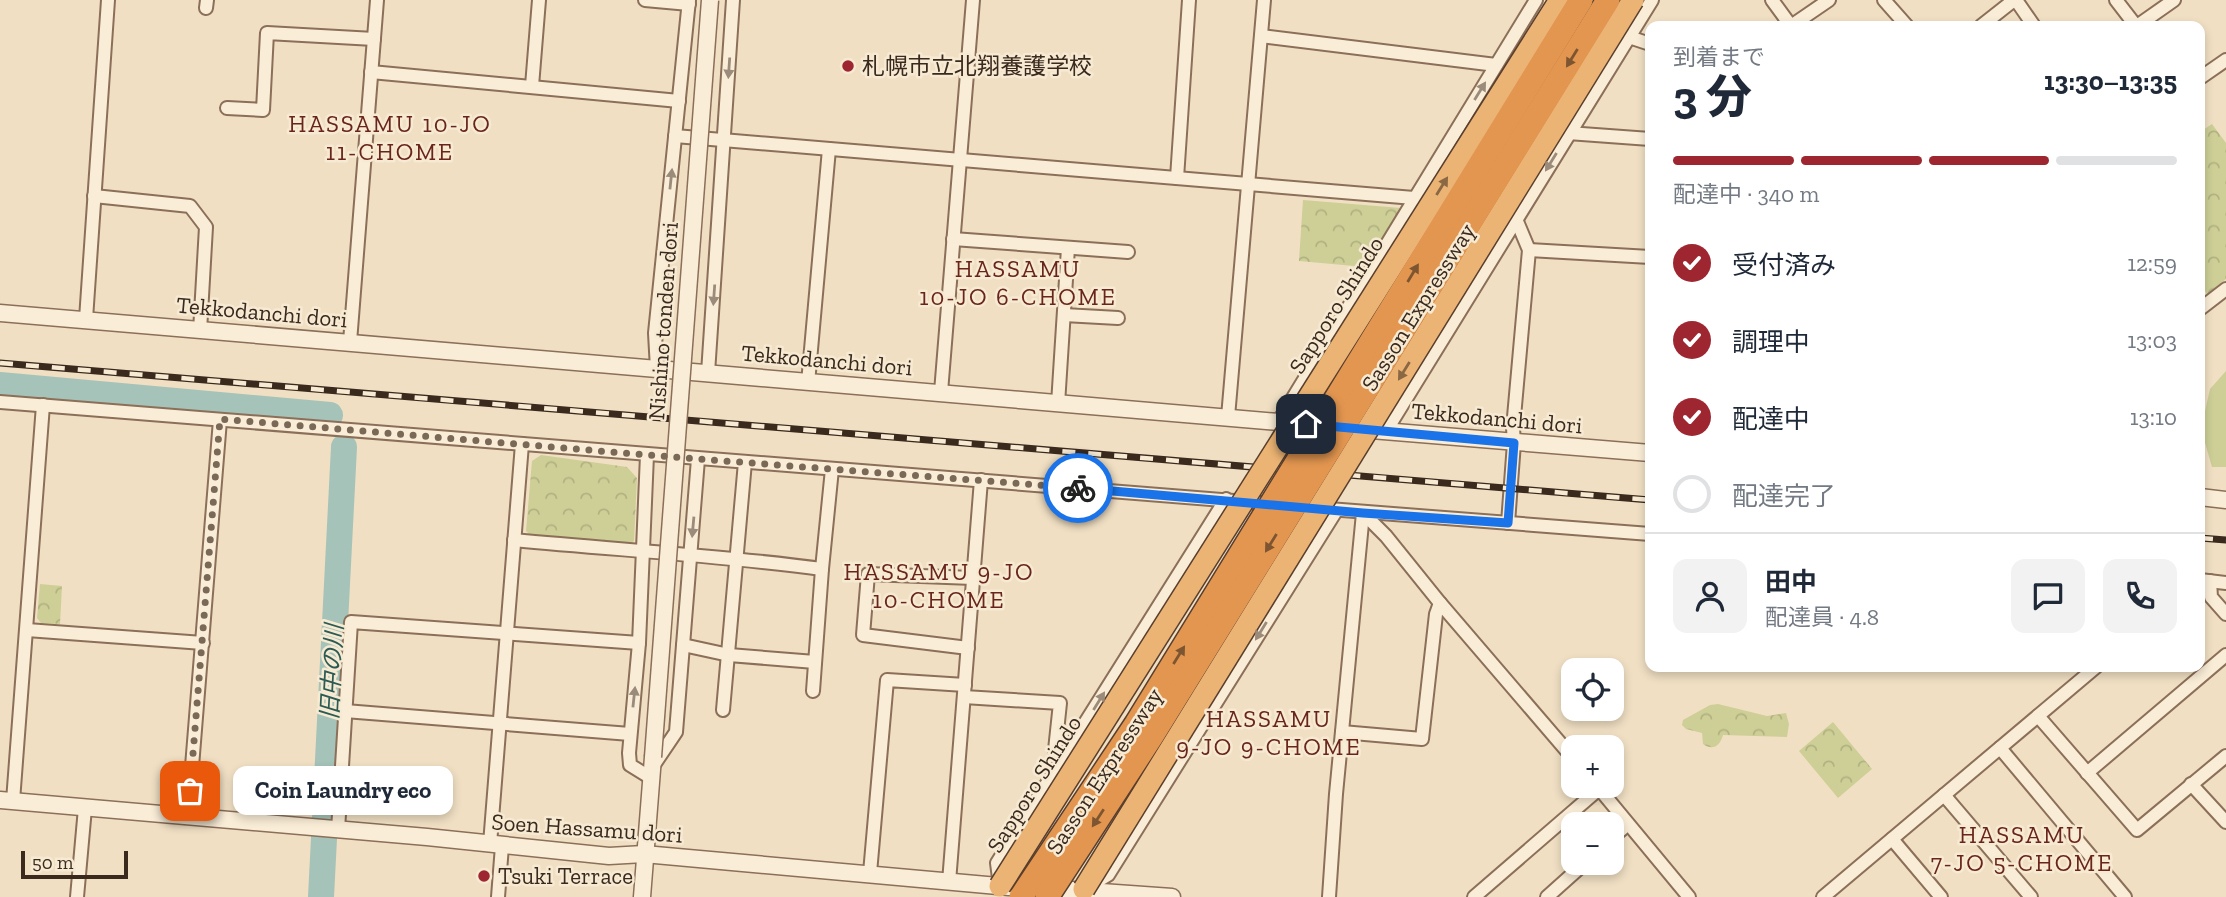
<!DOCTYPE html>
<html lang="ja">
<head>
<meta charset="utf-8">
<style>
	body { margin:0; font-family:"Zilla Slab","Noto Sans JP",serif; background:#f2f2f3; color:#1f2937; height:100vh; display:flex; flex-direction:column; font-size:26px; white-space:nowrap }
	* { box-sizing:border-box; margin:0 }
	p { font-size:23px; color:#747a83 }
	.icon { flex:none; width:38px; height:38px; fill:none; stroke:currentColor; stroke-width:2; stroke-linecap:round; stroke-linejoin:round }
	.map { position:relative; flex:1; overflow:hidden }
	.sheet { position:absolute; left:1645px; top:21px; width:560px; height:651px; display:flex; flex-direction:column; background:#fff; border-radius:14px; box-shadow:0 4px 10px #0003 }
	.sheet>* { flex:none }
	.tools { position:absolute; left:1561px; top:658px; display:grid; gap:14px }
	.tools a { display:grid; place-items:center; width:63px; height:63px; border-radius:14px; background:#fff; box-shadow:0 4px 10px #0003; font-size:35px }
	.scale { position:absolute; left:21px; bottom:18px; width:107px; box-sizing:border-box; padding-left:7px; border:4px solid #3a291d; border-top:0; font-size:19px; line-height:24px; white-space:nowrap; color:#3a291d; -webkit-text-stroke:5px #f7ead3; paint-order:stroke }
	.pin { position:absolute; display:grid; place-items:center; width:60px; height:60px; color:#fff; margin:-30px; border-radius:14px; box-shadow:0 4px 10px #0006 }
	.courier { position:absolute; display:grid; place-items:center; width:70px; height:70px; margin:-35px; border:5px solid #1a73e8; border-radius:50%; background:#fff; color:#222; box-shadow:0 2px 9px #0007 }
	.bubble { position:absolute; height:49px; border-radius:14px; background:#fff; box-shadow:0 4px 10px #0003; font-size:23px; font-weight:800; line-height:49px; text-align:center }
	.summary em { font-style:normal; font-weight:800 }
	.summary div { display:flex; flex-direction:column-reverse }
	.summary { display:flex; align-items:center; justify-content:space-between; height:119px; padding:0 28px }
	h1 { font-size:46px; font-weight:800; line-height:52px }
	.bar { display:grid; grid-template-columns:repeat(4,1fr); gap:10px 7px; align-content:center; height:84px; padding:0 28px }
	.bar i { height:9px; border-radius:5px; background:#e0e1e3 }
	.bar .selected { background:#9d2630 }
	.bar p { grid-column:span 4 }
	.line { display:flex; align-items:center; gap:18px; padding:0 28px; border-top:2px solid #e0e1e3 }
	.line div { flex:1 }
	.round { display:grid; place-items:center; flex:none; width:74px; height:74px; border-radius:14px; background:#f2f2f3 }
	ol { padding:0 28px; list-style:none }
	li { display:flex; align-items:center; gap:21px; height:77px }
	li p { margin-inline-start:auto }
	li .icon { padding:7px; border-radius:50%; background:#9d2630; color:#fff; stroke-width:4 }
	li:last-child { color:#747a83 }
	li i { width:38px; height:38px; border:4px solid #e0e1e3; border-radius:50% }
	.map>svg:first-child { display:block }
	.park { fill:url(#park-crowns) }
	.garden { fill:#cdcf96 }
	.lines { fill:none; stroke-linecap:round; stroke-linejoin:round }
	.river { stroke:#a5c3b8; stroke-width:26 }
	.minor-casing { stroke:#8b6f59; stroke-width:16 }
	.tertiary-casing { stroke:#8b6f59; stroke-width:19 }
	.minor { stroke:#faedd7; stroke-width:12 }
	.tertiary { stroke:#faedd7; stroke-width:16 }
	.rail-casing { stroke:#3a291d; stroke-width:7 }
	.rail { stroke:#f7ead3; stroke-width:4.5; stroke-dasharray:13; stroke-linecap:butt }
	.tertiary-bridge-casing { stroke:#8b6f59; stroke-width:19; stroke-linecap:butt }
	.trunk-bridge-casing { stroke:#593e2d; stroke-width:24; stroke-linecap:butt }
	.motorway-bridge-casing { stroke:#593e2d; stroke-width:26; stroke-linecap:butt }
	.tertiary-bridge { stroke:#faedd7; stroke-width:16 }
	.trunk-bridge { stroke:#ecb474; stroke-width:21 }
	.motorway-bridge { stroke:#e39650; stroke-width:23 }
	.oneway { fill:#7e5531 }
	.oneway2 { fill:#9a8b7a }
	.oneway3 { fill:#8a6844 }
	.done { stroke:#7a6957; stroke-width:7; stroke-dasharray:0 12.6 }
	.route { stroke:#1a73e8; stroke-width:9 }
	.poi-dot { fill:#9d2630; stroke:#f7ead3; stroke-width:2.5 }
	.labels { text-anchor:middle; stroke-width:5; stroke-linejoin:round; paint-order:stroke }
	.poi-label { font-size:23px; fill:#3a291d; stroke:#f7ead3; text-anchor:start }
	.street-label { font-size:23px; fill:#3a291d; stroke:#f7ead3 }
	.neighbourhood-label { font-size:24px; letter-spacing:2px; fill:#69251b; stroke:#f7ead3 }
	.water-label { font-size:24px; font-style:italic; fill:#2c5b54; stroke:#f7ead3 }
</style>
</head>
<body>
<div class="map">
<svg width="2226" height="897" viewBox="0 0 2226 897">
	<defs>
		<pattern id="park-crowns" width="20" height="18" patternUnits="userSpaceOnUse" patternTransform="scale(1.75)"><rect width="20" height="18" fill="#cdcf96"/><path d="M2 6a3 3 0 1 1 6 0M12 15a3 3 0 1 1 6 0" fill="none" stroke="#b1b281"/></pattern>
	</defs>
	<rect width="100%" height="100%" fill="#f0dfc3"/>
	<g class="park">
		<path d="M 2212,124 L 2226,143 L 2226,279 L 2207,294 L 2200,284 L 2200,132 Z"/>
		<path d="M 1303,200 L 1401,208 L 1365,267 L 1299,261 Z"/>
		<path d="M 541,455 L 627,467 L 637,478 L 634,541 L 630,544 L 529,534 L 526,531 L 532,461 Z"/>
		<path d="M 40,584 L 62,586 L 60,624 L 41,623 L 37,618 Z"/>
		<path d="M 1718,704 L 1767,716 L 1786,713 L 1789,724 L 1787,737 L 1723,735 C 1720,746 1713,751 1703,744 L 1702,733 L 1686,729 L 1682,725 L 1683,720 L 1710,705 Z"/>
		<path d="M 1833,722 L 1872,769 L 1838,798 L 1799,751 Z"/>
	</g>
	<path class="garden" d="M 2226,371 L 2226,467 L 2212,467 L 2201,429 L 2210,389 Z"/>
	<g class="lines">
		<g class="river">
			<path d="M 0,385 L 330,415"/>
			<path d="M 321,897 L 344,447"/>
		</g>
		<g class="minor-casing">
			<g id="minor">
				<path d="M 645,0 L 689,4"/>
				<path d="M 1772,0 L 1791,26 L 1829,0"/>
				<path d="M 1884,0 L 1907,26"/>
				<path d="M 2016,0 L 2034,26"/>
				<path d="M 2116,0 L 2136,26"/>
				<path d="M 206,8 L 207,0"/>
				<path d="M 1981,26 L 2014,0"/>
				<path d="M 2137,26 L 2174,0"/>
				<path d="M 1261,36 L 1496,65"/>
				<path d="M 1629,37 L 1650,44"/>
				<path d="M 371,72 L 679,101"/>
				<path d="M 2200,78 L 2226,60"/>
				<path d="M 532,86 L 539,0"/>
				<path d="M 227,108 L 263,110 L 267,33 L 374,39"/>
				<path d="M 1568,133 L 1650,139"/>
				<path d="M 675,136 L 1414,198"/>
				<path d="M 1177,178 L 1189,0"/>
				<path d="M 94,196 L 190,206 L 206,227 L 200,331"/>
				<path d="M 953,239 L 1128,252"/>
				<path d="M 1529,250 L 1650,257"/>
				<path d="M 2200,309 L 2226,289"/>
				<path d="M 1064,315 L 1118,318"/>
				<path d="M 86,319 L 108,0"/>
				<path d="M 350,342 L 377,0"/>
				<path d="M 657,369 L 655,333 L 689,0"/>
				<path d="M 708,373 L 733,0"/>
				<path d="M 808,383 L 829,149"/>
				<path d="M 941,392 L 973,0"/>
				<path d="M 0,402 L 1273,504"/>
				<path d="M 1058,404 L 1068,248"/>
				<path d="M 1228,417 L 1264,0"/>
				<path d="M 1279,421 L 1536,0"/>
				<path d="M 1386,431 L 1652,0"/>
				<path d="M 647,455 L 639,643 L 629,753 L 630,765 L 651,778"/>
				<path d="M 1316,508 L 1650,534"/>
				<path d="M 1363,513 L 1386,536 L 1440,603 L 1573,758"/>
				<path d="M 1508,523 L 1514,443 L 1513,428 L 1529,250 L 1516,219"/>
				<path d="M 514,540 C 617,550 719,555 822,569"/>
				<path d="M 2200,580 L 2226,583"/>
				<path d="M 2210,581 L 2211,597 L 2226,614"/>
				<path d="M 27,630 L 203,643"/>
				<path d="M 683,645 L 729,655 L 815,662"/>
				<path d="M 968,648 L 863,635 L 868,574 L 973,578"/>
				<path d="M 813,691 L 822,569 L 832,469"/>
				<path d="M 964,697 L 1060,703 L 1055,750 L 1062,761"/>
				<path d="M 723,710 L 745,462"/>
				<path d="M 345,711 L 630,734"/>
				<path d="M 2038,716 L 2137,830 L 2226,756"/>
				<path d="M 1342,732 L 1422,739 L 1436,614 L 1440,603"/>
				<path d="M 2000,748 L 2125,897"/>
				<path d="M 653,766 L 676,732 L 698,459"/>
				<path d="M 2087,773 L 2226,655"/>
				<path d="M 2191,784 L 2226,822"/>
				<path d="M 1597,786 L 1689,897"/>
				<path d="M 1944,795 L 2031,897"/>
				<path d="M 13,801 L 43,405"/>
				<path d="M 188,816 L 220,420"/>
				<path d="M 338,830 L 351,622 L 639,643"/>
				<path d="M 1612,838 L 1628,824"/>
				<path d="M 1892,839 L 1941,897"/>
				<path d="M 490,844 L 522,444"/>
				<path d="M 870,873 L 887,680 L 965,685"/>
				<path d="M 949,882 L 981,480"/>
				<path d="M 1000,886 L 997,863 L 1226,499"/>
				<path d="M 1090,886 L 1108,875 L 1336,511"/>
				<path d="M 77,897 L 85,808"/>
				<path d="M 498,897 L 502,846"/>
				<path d="M 1329,897 L 1336,794 L 1363,513"/>
				<path d="M 1474,897 L 1599,789"/>
				<path d="M 1547,897 L 1585,863"/>
				<path d="M 1823,897 L 2096,667"/>
			</g>
		</g>
		<g class="tertiary-casing">
			<g id="tertiary">
				<path d="M 0,313 L 1302,424"/>
				<path d="M 1359,429 L 1650,453"/>
				<path d="M 2200,497 L 2226,500"/>
				<path d="M 0,800 L 427,837 L 609,856 L 644,854 L 677,857 L 1009,887"/>
				<path d="M 1045,888 L 1172,897"/>
				<path d="M 642,897 L 653,757"/>
			</g>
		</g>
		<use href="#minor" class="minor"/>
		<use href="#tertiary" class="tertiary"/>
		<g class="rail-casing">
			<g id="rail">
				<path d="M 0,363 L 1650,500"/>
				<path d="M 2200,538 L 2226,540"/>
			</g>
		</g>
		<use href="#rail" class="rail"/>
		<g class="tertiary-bridge-casing">
			<path id="tertiary-bridge" d="M 653,757 L 710,0"/>
		</g>
		<g class="trunk-bridge-casing">
			<g id="trunk-bridge">
				<path d="M 1000,886 L 1560,0"/>
				<path d="M 1084,889 L 1633,0"/>
			</g>
		</g>
		<g class="motorway-bridge-casing">
			<g id="motorway-bridge">
				<path d="M 1021,897 L 1136,724 L 1581,0"/>
				<path d="M 1047,897 L 1152,736 L 1608,0"/>
			</g>
		</g>
		<use href="#tertiary-bridge" class="tertiary-bridge"/>
		<use href="#trunk-bridge" class="trunk-bridge"/>
		<use href="#motorway-bridge" class="motorway-bridge"/>
	</g>
	<defs><path id="oneway-solid" d="M-6-.8H1V-3.2L6.5 0L1 3.2V.8H-6Z" transform="scale(1.75)"/></defs>
	<g class="oneway">
		<use href="#oneway-solid" transform="translate(1572 58) rotate(122)"/>
		<use href="#oneway-solid" transform="translate(1413 273) rotate(-59)"/>
		<use href="#oneway-solid" transform="translate(1271 543) rotate(122)"/>
		<use href="#oneway-solid" transform="translate(1179 655) rotate(-58)"/>
		<use href="#oneway-solid" transform="translate(1098 818) rotate(123)"/>
	</g>
	<g class="oneway2">
		<use href="#oneway-solid" transform="translate(729 68) rotate(94)"/>
		<use href="#oneway-solid" transform="translate(1480 91) rotate(-58)"/>
		<use href="#oneway-solid" transform="translate(1551 162) rotate(122)"/>
		<use href="#oneway-solid" transform="translate(671 179) rotate(-84)"/>
		<use href="#oneway-solid" transform="translate(714 295) rotate(94)"/>
		<use href="#oneway-solid" transform="translate(693 527) rotate(95)"/>
		<use href="#oneway-solid" transform="translate(1261 631) rotate(122)"/>
		<use href="#oneway-solid" transform="translate(634 697) rotate(-84)"/>
		<use href="#oneway-solid" transform="translate(1099 701) rotate(-58)"/>
	</g>
	<g class="oneway3">
		<use href="#oneway-solid" transform="translate(1442 186) rotate(-58)"/>
		<use href="#oneway-solid" transform="translate(1404 371) rotate(122)"/>
	</g>
	<g class="lines">
		<path class="done" d="M 190,791 L 220,419 L 647,455 L 1078,488"/>
		<path class="route" d="M 1078,488 L 1363,513 L 1508,523 L 1514,443 L 1306,424"/>
	</g>
	<g class="poi-dot">
		<circle cx="848" cy="66" r="7"/>
		<circle cx="484" cy="876" r="7"/>
	</g>
	<g class="labels">
		<g class="poi-label">
			<text x="862" y="74">札幌市立北翔養護学校</text>
			<text x="498" y="884">Tsuki Terrace</text>
		</g>
		<g class="street-label">
			<text transform="translate(1336 305) rotate(-58)" y="8">Sapporo Shindo</text>
			<text transform="translate(1418 307) rotate(-58)" y="8">Sasson Expressway</text>
			<text transform="translate(262 312) rotate(5)" y="8">Tekkodanchi dori</text>
			<text transform="translate(663 321) rotate(-86)" y="8">Nishino tonden dori</text>
			<text transform="translate(827 360) rotate(5)" y="8">Tekkodanchi dori</text>
			<text transform="translate(1497 418) rotate(5)" y="8">Tekkodanchi dori</text>
			<text transform="translate(1104 771) rotate(-57)" y="8">Sasson Expressway</text>
			<text transform="translate(1034 784) rotate(-58)" y="8">Sapporo Shindo</text>
			<text transform="translate(587 828) rotate(4)" y="8">Soen Hassamu dori</text>
		</g>
		<g class="neighbourhood-label">
			<text x="390" y="132">HASSAMU 10-JO<tspan x="390" dy="28">11-CHOME</tspan></text>
			<text x="1018" y="277">HASSAMU<tspan x="1018" dy="28">10-JO 6-CHOME</tspan></text>
			<text x="939" y="580">HASSAMU 9-JO<tspan x="939" dy="28">10-CHOME</tspan></text>
			<text x="1269" y="727">HASSAMU<tspan x="1269" dy="28">9-JO 9-CHOME</tspan></text>
			<text x="2022" y="843">HASSAMU<tspan x="2022" dy="28">7-JO 5-CHOME</tspan></text>
		</g>
		<g class="water-label">
			<text transform="translate(332 672) rotate(-87)" y="8">旧中の川</text>
		</g>
	</g>
</svg>
<div class="tools">
<a><svg class="icon" aria-label="locate" viewBox="0 0 24 24"><circle cx="12" cy="12" r="6"/><path d="M12 2v4M12 18v4M2 12h4M18 12h4"/></svg></a>
<a>+</a>
<a>−</a>
</div>
<div class="scale">50 m</div>
<div class="pin" style="left:190px;top:791px;background:#ea580c"><svg class="icon" aria-label="bag" viewBox="0 0 24 24"><path d="M5 8h14l-1 12H6zM9 8a3 3 0 0 1 6 0"/></svg></div>
<div class="pin" style="left:1306px;top:424px;background:#1f2937"><svg class="icon" aria-label="home" viewBox="0 0 24 24"><path d="M3 11l9-7 9 7M6 9v11h12V9"/></svg></div>
<div class="courier" style="left:1078px;top:488px"><svg class="icon" aria-label="bike" viewBox="0 0 24 24"><circle cx="6" cy="16" r="4"/><circle cx="18" cy="16" r="4"/><path d="M6 16l4-8h5l3 8M10 8l3 8H6M13 5h3"/></svg></div>
<div class="bubble" style="left:233px;top:766px;width:220px">Coin Laundry eco</div>
<section class="sheet">
<div class="summary"><div><h1>3 分</h1><p>到着まで</p></div><em>13:30–13:35</em></div>
<div class="bar"><i class="selected"></i><i class="selected"></i><i class="selected"></i><i></i><p>配達中 · 340 m</p></div>
<ol>
<li><svg class="icon" aria-label="check" viewBox="0 0 24 24"><path d="M5 12l5 5 9-10"/></svg>受付済み<p>12:59</p></li>
<li><svg class="icon" aria-label="check" viewBox="0 0 24 24"><path d="M5 12l5 5 9-10"/></svg>調理中<p>13:03</p></li>
<li><svg class="icon" aria-label="check" viewBox="0 0 24 24"><path d="M5 12l5 5 9-10"/></svg>配達中<p>13:10</p></li>
<li><i></i>配達完了</li>
</ol>
<div class="line" style="height:126px"><a class="round"><svg class="icon" aria-label="person" viewBox="0 0 24 24"><circle cx="12" cy="8" r="4"/><path d="M4 21q1-7 8-7t8 7"/></svg></a><div><b>田中</b><p>配達員 · 4.8</p></div><a class="round"><svg class="icon" aria-label="chat" viewBox="0 0 24 24"><path d="M4 5h16v11H9l-5 4z"/></svg></a><a class="round"><svg class="icon" aria-label="phone" viewBox="0 0 24 24"><path d="M5 4h4l2 5-3 2q2 4 5 5l2-3 5 2v4C11 20 4 13 5 4z"/></svg></a></div>
</section>
</div>
</body>
</html>
